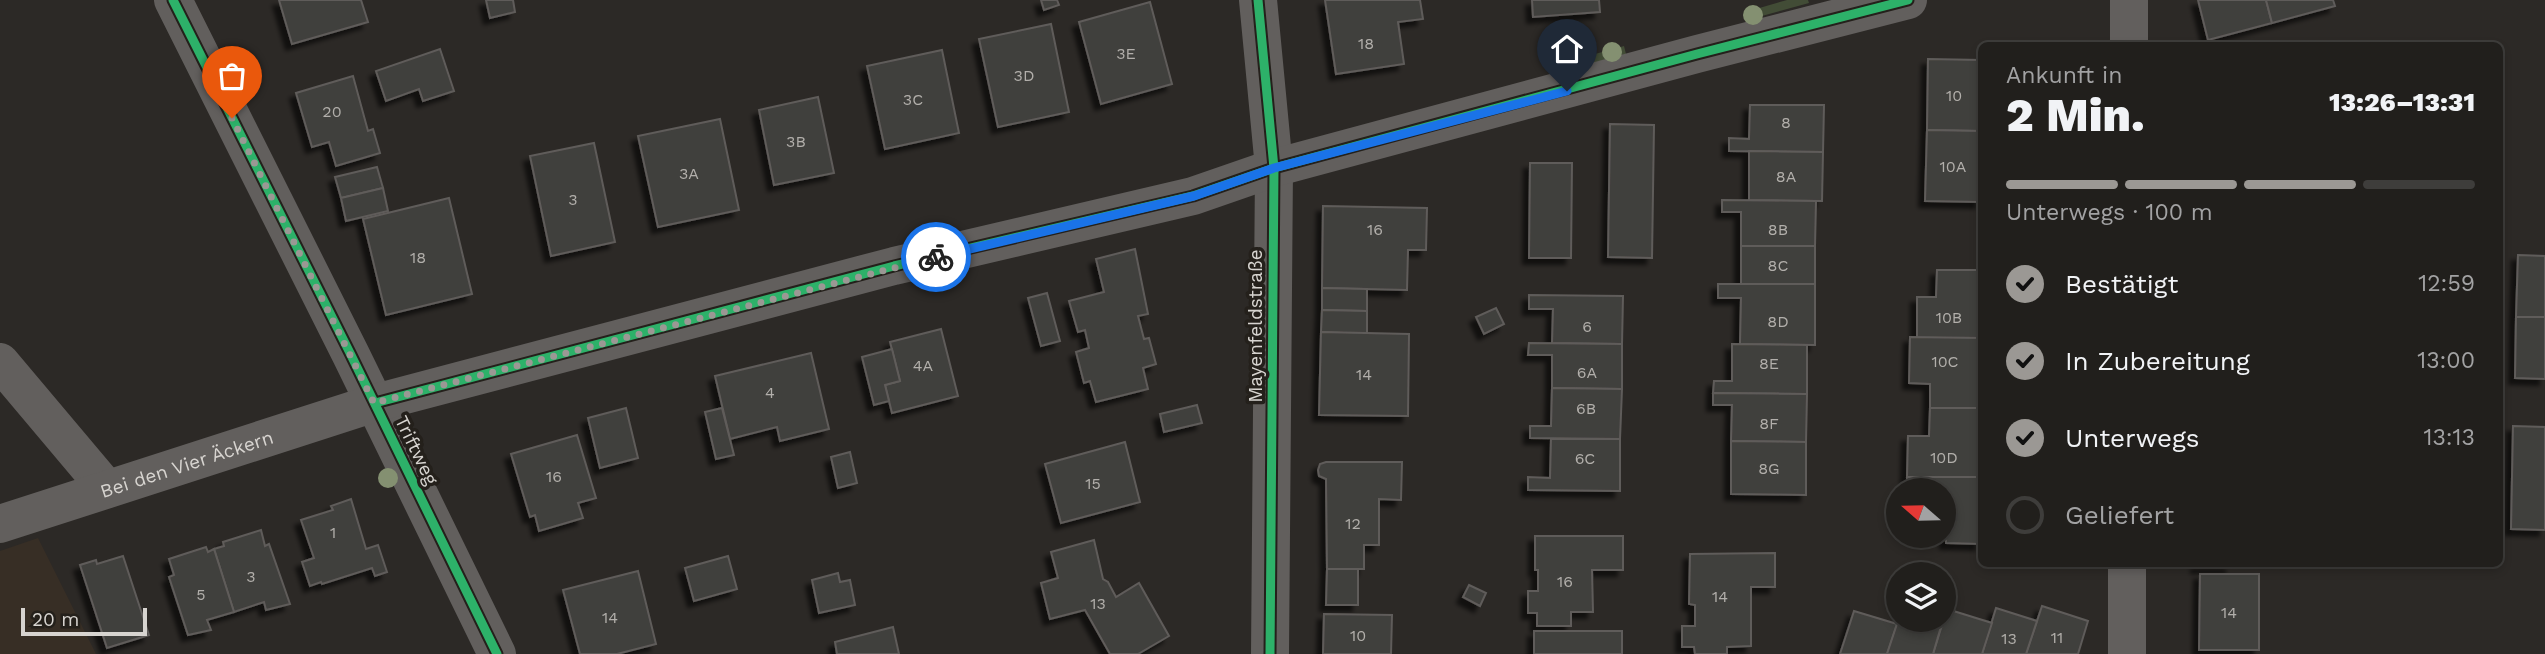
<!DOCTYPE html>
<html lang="de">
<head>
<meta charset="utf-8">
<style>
	body { margin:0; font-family:"Work Sans",sans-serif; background:#2d2c29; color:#f1f3f6; height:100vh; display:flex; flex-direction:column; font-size:26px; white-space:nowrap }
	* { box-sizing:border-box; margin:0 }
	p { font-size:23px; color:#a2a2a3 }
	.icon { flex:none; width:38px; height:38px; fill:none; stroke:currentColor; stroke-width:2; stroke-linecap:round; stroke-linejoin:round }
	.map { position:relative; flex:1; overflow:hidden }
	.side { position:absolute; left:1978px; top:42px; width:525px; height:525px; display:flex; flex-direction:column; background:#211f1c; border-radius:10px; box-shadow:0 4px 10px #0003,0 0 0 2px #3e3d3b }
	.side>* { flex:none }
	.needle { width:46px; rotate:290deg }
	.fabs { position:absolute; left:1886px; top:478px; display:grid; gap:14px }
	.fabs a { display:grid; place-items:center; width:70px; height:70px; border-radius:50%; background:#211f1c; box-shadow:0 4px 10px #0003,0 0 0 2px #3e3d3b; font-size:35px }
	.scale { position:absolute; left:21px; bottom:18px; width:126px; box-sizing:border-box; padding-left:7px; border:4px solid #d7d4d0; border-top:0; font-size:19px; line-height:24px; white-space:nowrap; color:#d7d4d0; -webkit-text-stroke:5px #24201b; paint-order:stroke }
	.pin { position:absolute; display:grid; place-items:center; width:60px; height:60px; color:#fff; margin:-72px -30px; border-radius:50% 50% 50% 0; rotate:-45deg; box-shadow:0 0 7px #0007 }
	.pin .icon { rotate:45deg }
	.courier { position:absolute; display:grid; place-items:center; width:70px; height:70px; margin:-35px; border:5px solid #1a73e8; border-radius:50%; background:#fff; color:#222; box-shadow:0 2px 9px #0007 }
	.headline em { font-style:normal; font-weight:800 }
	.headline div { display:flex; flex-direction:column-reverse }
	.headline { display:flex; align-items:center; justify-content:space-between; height:119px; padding:0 28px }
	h1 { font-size:46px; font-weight:800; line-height:52px }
	.bar { display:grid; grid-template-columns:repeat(4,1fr); gap:10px 7px; align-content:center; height:84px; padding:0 28px }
	.bar i { height:9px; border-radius:5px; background:#3e3d3b }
	.bar .on { background:#9b9894 }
	.bar p { grid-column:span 4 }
	ol { padding:0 28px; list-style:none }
	li { display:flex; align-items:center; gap:21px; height:77px }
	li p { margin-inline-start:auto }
	li .icon { padding:7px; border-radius:50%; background:#9b9894; color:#111; stroke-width:4 }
	li:last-child { color:#a2a2a3 }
	li i { width:38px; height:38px; border:4px solid #3e3d3b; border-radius:50% }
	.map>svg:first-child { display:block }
	.built { fill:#372e25 }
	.green { fill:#424c36 }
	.building { fill:#413f3d; stroke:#5f5c5a; stroke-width:2; filter:url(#shadow) }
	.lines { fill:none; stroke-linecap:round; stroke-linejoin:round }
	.street { stroke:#625f5d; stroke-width:38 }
	.cycleway-casing { stroke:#24201b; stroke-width:13 }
	.cycleway { stroke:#2db169; stroke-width:9 }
	.tree { fill:#849071 }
	.done { stroke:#9b9894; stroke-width:7; stroke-dasharray:0 12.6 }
	.route { stroke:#1a73e8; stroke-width:9 }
	.labels { text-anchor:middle; stroke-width:7; stroke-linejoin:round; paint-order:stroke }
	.number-label { font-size:16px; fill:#b2afab }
	.street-label { font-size:19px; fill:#d7d4d0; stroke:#24201b }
</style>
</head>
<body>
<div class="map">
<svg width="2545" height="654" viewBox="0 0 2545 654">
	<defs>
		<filter id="shadow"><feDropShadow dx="-6" dy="6" stdDeviation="2" flood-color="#0009"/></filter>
	</defs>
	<rect width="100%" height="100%" fill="#2c2926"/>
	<path class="built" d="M 38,538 L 96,654 L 0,654 L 0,551 Z"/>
	<g class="green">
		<path d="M 1787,0 L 1808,0 L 1809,3 L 1751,19 L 1749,11 Z"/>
		<path d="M 1624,46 L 1626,54 L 1569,70 L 1566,62 Z"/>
	</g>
	<g class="building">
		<path d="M 279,0 L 361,0 L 368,22 L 292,44 Z"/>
		<path d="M 486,0 L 513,0 L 515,12 L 490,18 Z"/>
		<path d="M 1041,0 L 1057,0 L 1059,5 L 1044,10 Z"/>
		<path d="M 1325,0 L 1420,0 L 1423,19 L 1398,22 L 1404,64 L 1336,74 Z"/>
		<path d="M 1532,0 L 1599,0 L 1600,12 L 1533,17 Z"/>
		<path d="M 2198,0 L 2266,0 L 2272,23 L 2208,40 Z"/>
		<path d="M 2266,0 L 2333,0 L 2335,6 L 2272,23 Z"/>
		<path d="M 1150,2 L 1172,84 L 1101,104 L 1079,22 Z"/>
		<path d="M 1051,24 L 1069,112 L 998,127 L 979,39 Z"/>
		<path d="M 2356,41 L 2374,41 L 2374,46 L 2357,46 Z"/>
		<path d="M 440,49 L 454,91 L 423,101 L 419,89 L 386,101 L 376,71 Z"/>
		<path d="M 942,50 L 959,133 L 885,149 L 867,66 Z"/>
		<path d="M 1928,59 L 1981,60 L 1981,131 L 1927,130 Z"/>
		<path d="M 353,76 L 368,131 L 373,129 L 380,153 L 336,166 L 329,142 L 312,147 L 296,93 Z"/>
		<path d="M 818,97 L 834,173 L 774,185 L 759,110 Z"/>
		<path d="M 1750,105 L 1824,105 L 1823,152 L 1729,151 L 1729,138 L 1749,139 Z"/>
		<path d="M 720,119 L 739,210 L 658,227 L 638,136 Z"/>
		<path d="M 1610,124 L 1654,125 L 1652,258 L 1608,257 Z"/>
		<path d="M 1927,130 L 1981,131 L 1981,202 L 1925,201 Z"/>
		<path d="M 594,143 L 615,242 L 551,256 L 530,156 Z"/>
		<path d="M 1749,151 L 1823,152 L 1822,201 L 1749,200 Z"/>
		<path d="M 1530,163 L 1572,163 L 1571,258 L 1529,258 Z"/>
		<path d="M 377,167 L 383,188 L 341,198 L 335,177 Z"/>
		<path d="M 383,188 L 388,211 L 346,221 L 341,198 Z"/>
		<path d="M 449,198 L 472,294 L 386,315 L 363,219 Z"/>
		<path d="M 1722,200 L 1816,201 L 1815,246 L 1741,246 L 1741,212 L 1722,212 Z"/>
		<path d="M 1323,206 L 1427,208 L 1426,250 L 1408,250 L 1407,290 L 1322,288 Z"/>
		<rect x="1741" y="246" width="74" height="38"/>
		<path d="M 1135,249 L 1148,314 L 1138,316 L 1144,339 L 1149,338 L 1156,364 L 1143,368 L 1148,389 L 1096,402 L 1090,381 L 1084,383 L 1076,352 L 1089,348 L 1085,330 L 1078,332 L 1069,301 L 1104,292 L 1096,259 Z"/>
		<path d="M 2518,255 L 2545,256 L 2545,317 L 2516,317 Z"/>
		<path d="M 1937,270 L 1981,270 L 1981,338 L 1917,338 L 1917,297 L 1936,297 Z"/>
		<path d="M 1718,284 L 1815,284 L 1815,345 L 1740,344 L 1741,298 L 1718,298 Z"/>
		<path d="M 1322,288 L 1367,289 L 1367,311 L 1322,310 Z"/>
		<path d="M 1047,293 L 1060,341 L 1041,346 L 1028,298 Z"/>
		<path d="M 1529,295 L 1623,296 L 1622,344 L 1552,343 L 1553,309 L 1529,309 Z"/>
		<path d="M 1496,308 L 1504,324 L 1484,334 L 1476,317 Z"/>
		<path d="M 1322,310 L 1367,311 L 1367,334 L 1321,332 Z"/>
		<path d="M 2516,317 L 2545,317 L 2545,379 L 2515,378 Z"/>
		<path d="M 941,329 L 958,396 L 892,413 L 885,385 L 900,381 L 890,342 Z"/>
		<path d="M 1321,332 L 1409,334 L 1408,416 L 1319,415 Z"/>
		<path d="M 1910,337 L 1981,338 L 1981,408 L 1930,408 L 1930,384 L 1909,383 Z"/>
		<path d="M 1529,343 L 1622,344 L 1622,389 L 1552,388 L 1552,355 L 1528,355 Z"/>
		<path d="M 1732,344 L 1807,345 L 1807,394 L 1713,393 L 1714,381 L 1732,381 Z"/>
		<path d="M 892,349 L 900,381 L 885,385 L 889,401 L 874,405 L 862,357 Z"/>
		<path d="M 811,353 L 829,429 L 780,441 L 777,427 L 730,439 L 715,376 Z"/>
		<path d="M 1552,388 L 1622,389 L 1620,439 L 1530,438 L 1530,426 L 1551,426 Z"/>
		<path d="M 1713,393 L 1807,394 L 1806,442 L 1731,441 L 1732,405 L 1713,405 Z"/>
		<path d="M 1197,405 L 1202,423 L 1164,432 L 1160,414 Z"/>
		<path d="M 626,408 L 638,458 L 600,468 L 588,418 Z"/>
		<path d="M 722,408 L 734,455 L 716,459 L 705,412 Z"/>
		<path d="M 1930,408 L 1981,408 L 1981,477 L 1907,477 L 1908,436 L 1929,436 Z"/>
		<path d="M 2513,426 L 2545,427 L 2545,530 L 2511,529 Z"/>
		<path d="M 577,435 L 596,498 L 578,503 L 583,518 L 539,531 L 535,515 L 530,517 L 511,454 Z"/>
		<path d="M 1551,439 L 1620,439 L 1620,491 L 1528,490 L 1528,477 L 1550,478 Z"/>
		<path d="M 1731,441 L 1806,442 L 1806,495 L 1731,494 Z"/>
		<path d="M 1125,442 L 1140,502 L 1061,523 L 1045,464 Z"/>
		<path d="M 850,452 L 857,483 L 838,488 L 831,457 Z"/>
		<path d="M 1326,462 L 1402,462 L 1401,500 L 1379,499 L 1379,545 L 1364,545 L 1364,569 L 1327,569 L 1326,479 L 1319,476 L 1318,470 L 1320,464 Z"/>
		<path d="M 1907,477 L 1981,477 L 1981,544 L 1946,543 L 1944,490 L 1907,490 Z"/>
		<path d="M 351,499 L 366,549 L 378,545 L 387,572 L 375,576 L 372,568 L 322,584 L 321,582 L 310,586 L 302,562 L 314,558 L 301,520 L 333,510 L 331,506 Z"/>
		<path d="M 261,530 L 265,546 L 269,544 L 290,604 L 266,610 L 264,602 L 234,612 L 214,549 L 224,546 L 223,542 Z"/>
		<path d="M 1535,536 L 1623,536 L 1623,570 L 1592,570 L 1593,612 L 1571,612 L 1571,626 L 1537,626 L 1537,613 L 1528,613 L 1528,591 L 1538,591 L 1538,570 L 1535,570 Z"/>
		<path d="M 1094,540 L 1103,579 L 1108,582 L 1116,597 L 1139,583 L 1169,636 L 1138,654 L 1110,654 L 1085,610 L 1050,619 L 1041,583 L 1058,578 L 1051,552 Z"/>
		<path d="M 206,547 L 208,552 L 214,549 L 234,612 L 207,620 L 211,630 L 188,635 L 169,577 L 174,575 L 169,559 Z"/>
		<path d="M 1775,553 L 1775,587 L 1751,587 L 1751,646 L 1727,647 L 1727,654 L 1695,654 L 1694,647 L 1682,647 L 1682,626 L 1695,626 L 1695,605 L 1689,604 L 1690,554 Z"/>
		<path d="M 123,556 L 149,635 L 107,648 L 80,565 L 96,560 L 97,564 Z"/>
		<path d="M 728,556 L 737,589 L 694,601 L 685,568 Z"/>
		<rect x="2197" y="564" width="34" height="3"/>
		<path d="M 1327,569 L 1358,569 L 1358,605 L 1326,605 Z"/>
		<path d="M 638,571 L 656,644 L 617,654 L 580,654 L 563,590 Z"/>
		<path d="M 838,573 L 840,582 L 850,580 L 855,605 L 819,613 L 812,580 Z"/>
		<path d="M 2200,574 L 2259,574 L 2259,650 L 2199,650 Z"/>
		<path d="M 1469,585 L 1486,593 L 1480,606 L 1463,597 Z"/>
		<path d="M 2042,606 L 2088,621 L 2078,654 L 2026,654 Z"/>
		<path d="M 1996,608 L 2037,621 L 2026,654 L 1982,654 Z"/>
		<path d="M 1947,609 L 1992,623 L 1982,654 L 1933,654 Z"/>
		<path d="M 1854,611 L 1897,624 L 1887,654 L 1840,654 Z"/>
		<path d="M 1324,614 L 1392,615 L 1391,654 L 1323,654 Z"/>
		<path d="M 1899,618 L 1933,620 L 1942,623 L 1933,654 L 1887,654 Z"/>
		<path d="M 893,627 L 899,654 L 837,654 L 835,642 Z"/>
		<rect x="1534" y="631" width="88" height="23"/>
	</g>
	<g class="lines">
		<g class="street">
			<path d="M 173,0 L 351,355 L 497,654"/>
			<path d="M 1258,0 L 1274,168 L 1270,654"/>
			<path d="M 2129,46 L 2129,0"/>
			<path d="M 0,362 L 107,489"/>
			<path id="s1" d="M 0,524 L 375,403 L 894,266 L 1193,196 L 1274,168 L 1697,54 L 1908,0"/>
			<path d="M 2127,654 L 2127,564"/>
		</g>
		<g class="cycleway-casing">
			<g id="cycleway">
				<path d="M 173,0 L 351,355 L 497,654"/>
				<path d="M 1258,0 L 1274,168 L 1270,654"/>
				<path d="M 375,403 L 894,266 L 1193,196 L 1274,168 L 1697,54 L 1908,0"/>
			</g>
		</g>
		<use href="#cycleway" class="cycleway"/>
	</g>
	<g class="tree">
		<circle cx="1753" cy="15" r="10"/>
		<circle cx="1612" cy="52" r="10"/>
		<circle cx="1569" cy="58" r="10"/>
		<circle cx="388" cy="478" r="10"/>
	</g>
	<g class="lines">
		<path class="done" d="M 232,118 L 374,403 L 936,257"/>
		<path class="route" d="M 936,257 L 1194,196 L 1274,168 L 1567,91"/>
	</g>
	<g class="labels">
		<g class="number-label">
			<text x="1366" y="49">18</text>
			<text x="1126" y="59">3E</text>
			<text x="1024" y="81">3D</text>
			<text x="1954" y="101">10</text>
			<text x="913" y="105">3C</text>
			<text x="332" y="117">20</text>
			<text x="1786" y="128">8</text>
			<text x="796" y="147">3B</text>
			<text x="1953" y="172">10A</text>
			<text x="689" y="179">3A</text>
			<text x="1786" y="182">8A</text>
			<text x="573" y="205">3</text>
			<text x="1375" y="235">16</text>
			<text x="1778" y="235">8B</text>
			<text x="418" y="263">18</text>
			<text x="1778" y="271">8C</text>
			<text x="1949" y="323">10B</text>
			<text x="1778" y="327">8D</text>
			<text x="1587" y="332">6</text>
			<text x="1945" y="367">10C</text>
			<text x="1769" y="369">8E</text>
			<text x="923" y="371">4A</text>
			<text x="1587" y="378">6A</text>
			<text x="1364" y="380">14</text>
			<text x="770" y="398">4</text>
			<text x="1586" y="414">6B</text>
			<text x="1769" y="429">8F</text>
			<text x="1944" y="463">10D</text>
			<text x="1585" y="464">6C</text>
			<text x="1769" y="474">8G</text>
			<text x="554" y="482">16</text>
			<text x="1093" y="489">15</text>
			<text x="1353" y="529">12</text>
			<text x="333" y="538">1</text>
			<text x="251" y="582">3</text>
			<text x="1565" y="587">16</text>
			<text x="201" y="600">5</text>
			<text x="1720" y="602">14</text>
			<text x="1098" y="609">13</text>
			<text x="2229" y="618">14</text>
			<text x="610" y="623">14</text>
			<text x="1358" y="641">10</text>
			<text x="2057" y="643">11</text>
			<text x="2009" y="644">13</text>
		</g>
		<g class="street-label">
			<text transform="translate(1255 326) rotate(-90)" y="7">Mayenfeldstraße</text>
			<text transform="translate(417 450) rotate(64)" y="7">Triftweg</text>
			<text dy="7" stroke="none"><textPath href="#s1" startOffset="196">Bei den Vier Äckern</textPath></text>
		</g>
	</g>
</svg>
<div class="fabs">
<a><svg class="needle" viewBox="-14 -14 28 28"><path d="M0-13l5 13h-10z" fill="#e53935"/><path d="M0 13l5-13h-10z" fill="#a2a2a3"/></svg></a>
<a><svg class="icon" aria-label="layers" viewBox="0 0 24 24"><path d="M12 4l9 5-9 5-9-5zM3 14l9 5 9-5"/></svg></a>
</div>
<div class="scale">20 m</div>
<div class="pin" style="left:232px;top:118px;background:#ea580c"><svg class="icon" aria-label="bag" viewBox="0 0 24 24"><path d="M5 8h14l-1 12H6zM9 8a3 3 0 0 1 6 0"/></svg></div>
<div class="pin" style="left:1567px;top:91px;background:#1f2937"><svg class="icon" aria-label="home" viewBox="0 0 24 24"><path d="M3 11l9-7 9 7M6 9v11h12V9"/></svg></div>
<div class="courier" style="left:936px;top:257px"><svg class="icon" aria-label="bike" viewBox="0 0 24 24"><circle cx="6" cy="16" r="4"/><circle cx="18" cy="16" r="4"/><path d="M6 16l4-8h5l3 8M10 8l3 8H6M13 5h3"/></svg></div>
<section class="side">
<div class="headline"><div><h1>2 Min.</h1><p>Ankunft in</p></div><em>13:26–13:31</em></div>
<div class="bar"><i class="on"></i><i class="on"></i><i class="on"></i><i></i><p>Unterwegs · 100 m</p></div>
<ol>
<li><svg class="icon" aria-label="check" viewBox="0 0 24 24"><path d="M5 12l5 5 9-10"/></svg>Bestätigt<p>12:59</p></li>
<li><svg class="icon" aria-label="check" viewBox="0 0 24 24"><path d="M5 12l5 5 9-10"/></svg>In Zubereitung<p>13:00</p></li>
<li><svg class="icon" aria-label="check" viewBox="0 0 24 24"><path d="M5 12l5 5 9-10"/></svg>Unterwegs<p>13:13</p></li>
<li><i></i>Geliefert</li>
</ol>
</section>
</div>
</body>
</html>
